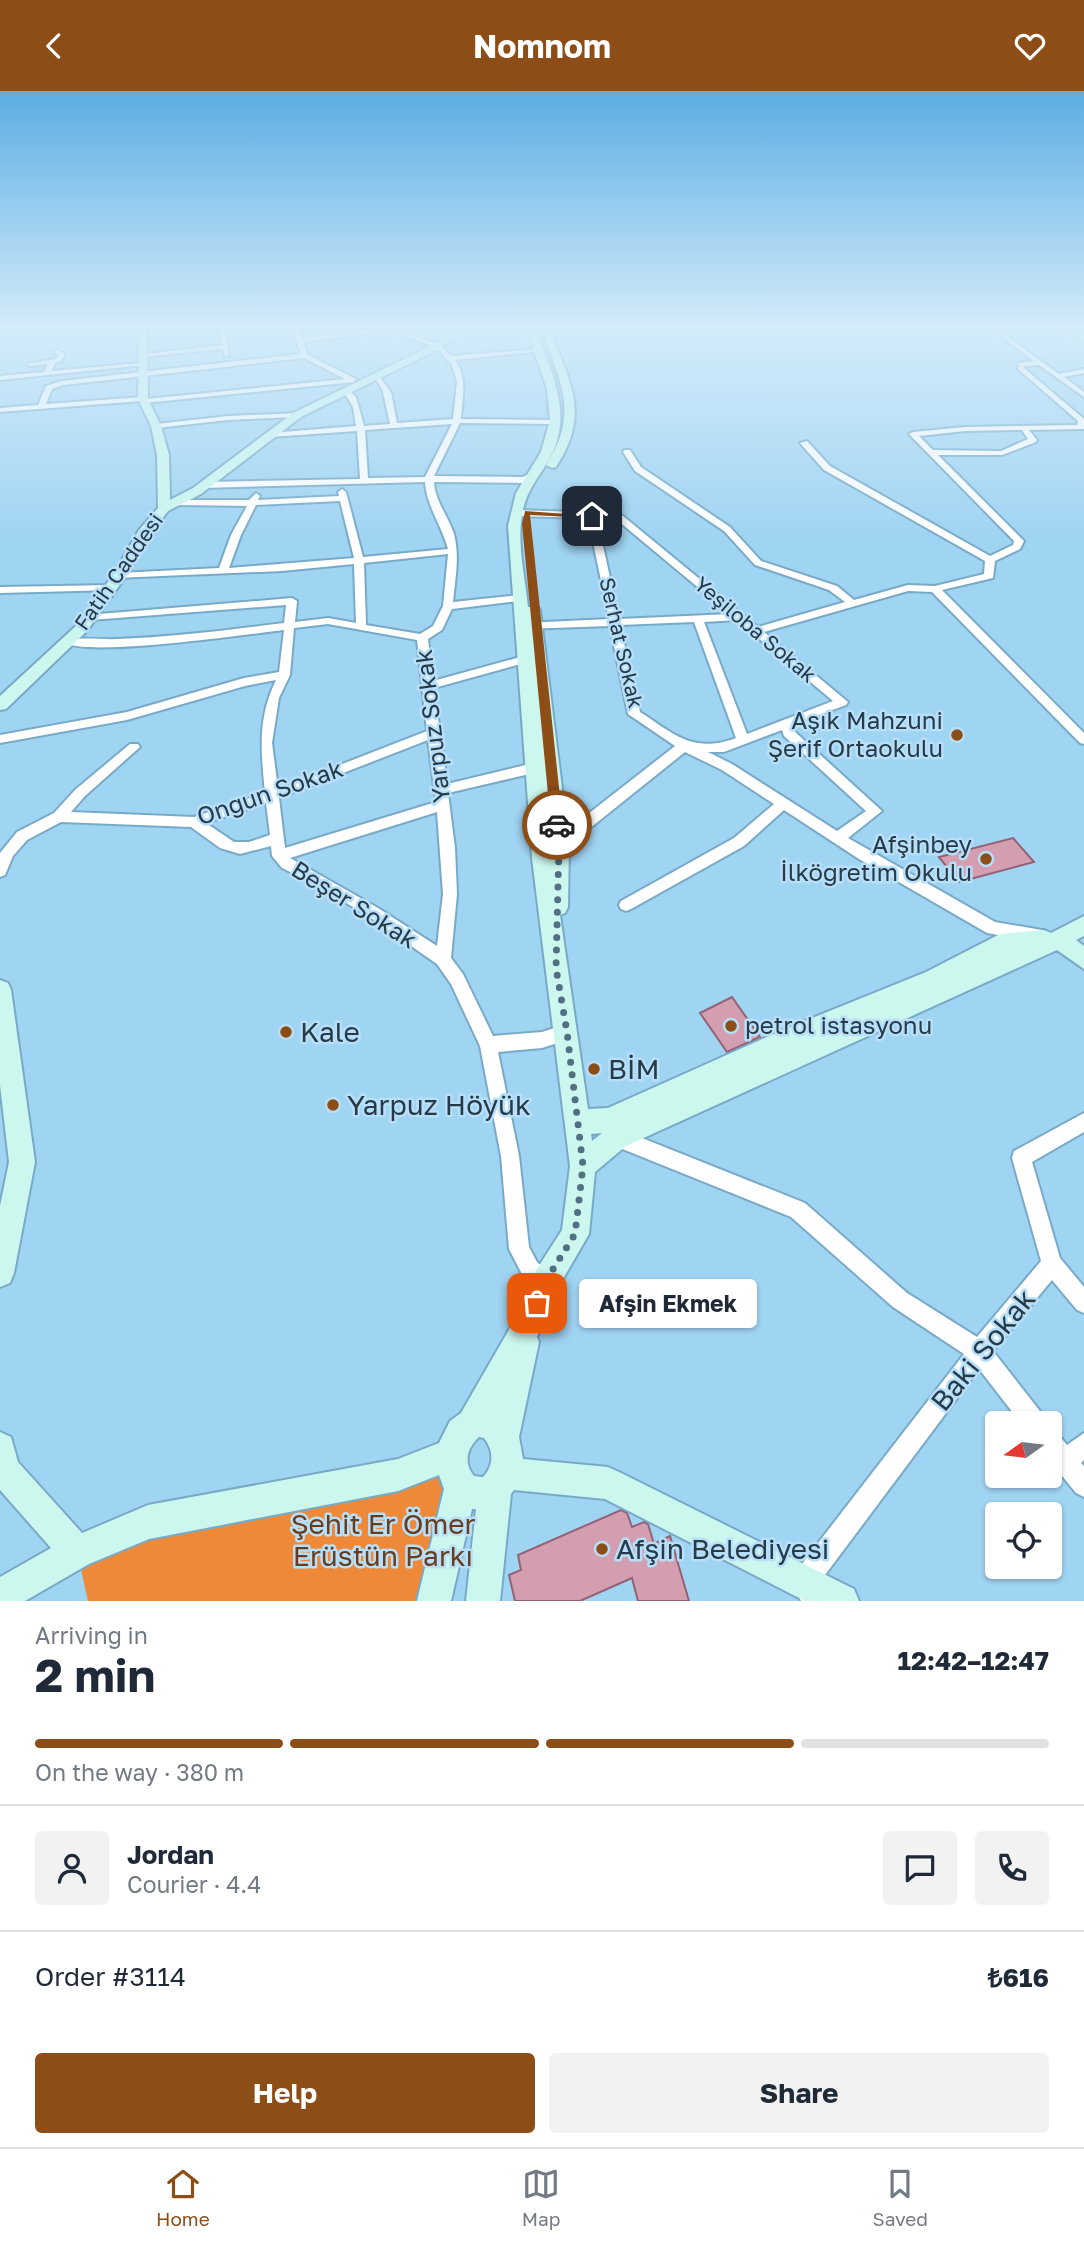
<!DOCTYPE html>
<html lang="en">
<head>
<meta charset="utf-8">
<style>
	body { margin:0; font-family:"Golos Text",sans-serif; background:#f2f2f3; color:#1f2937; height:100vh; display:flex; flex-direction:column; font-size:26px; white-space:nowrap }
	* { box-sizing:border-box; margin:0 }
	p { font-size:23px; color:#747a83 }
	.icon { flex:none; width:38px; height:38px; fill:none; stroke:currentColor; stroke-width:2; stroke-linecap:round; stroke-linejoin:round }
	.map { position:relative; height:1510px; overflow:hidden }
	.side { display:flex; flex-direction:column; background:#fff; flex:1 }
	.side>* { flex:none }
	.needle { width:46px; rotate:256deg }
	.buttons { position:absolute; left:985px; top:1320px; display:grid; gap:14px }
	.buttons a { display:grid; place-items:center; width:77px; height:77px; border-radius:7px; background:#fff; box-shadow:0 2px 5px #0004; font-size:35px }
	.pin { position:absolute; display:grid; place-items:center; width:60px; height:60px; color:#fff; margin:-30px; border-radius:14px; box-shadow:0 4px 10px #0006 }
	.courier { position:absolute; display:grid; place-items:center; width:70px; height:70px; margin:-35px; border:5px solid #8d4d16; border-radius:50%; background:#fff; color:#222; box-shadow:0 2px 9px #0007 }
	.bubble { position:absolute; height:49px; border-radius:7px; background:#fff; box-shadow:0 2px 5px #0004; font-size:23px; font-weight:700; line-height:49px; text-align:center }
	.summary em { font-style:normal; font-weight:700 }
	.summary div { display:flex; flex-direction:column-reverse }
	.summary { display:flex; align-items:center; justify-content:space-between; height:119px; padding:0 35px }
	h1 { font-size:46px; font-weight:700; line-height:52px }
	.bar { display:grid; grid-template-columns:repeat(4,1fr); gap:10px 7px; align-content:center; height:84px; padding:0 35px }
	.bar i { height:9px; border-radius:5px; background:#e0e1e3 }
	.bar .active { background:#8d4d16 }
	.bar p { grid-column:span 4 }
	.line { display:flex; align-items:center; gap:18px; padding:0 35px; border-top:2px solid #e0e1e3 }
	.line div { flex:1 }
	.round { display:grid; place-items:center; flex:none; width:74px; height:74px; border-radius:7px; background:#f2f2f3 }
	.cta { display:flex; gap:14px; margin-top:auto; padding:14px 35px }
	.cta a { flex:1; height:80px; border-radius:7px; background:#8d4d16; color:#fff; font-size:28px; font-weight:700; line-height:80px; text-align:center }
	.cta a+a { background:#f2f2f3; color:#1f2937 }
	header { display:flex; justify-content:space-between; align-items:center; height:91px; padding:0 35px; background:#8d4d16; color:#fff; font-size:32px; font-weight:700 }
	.tabs { display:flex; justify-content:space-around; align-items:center; height:98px; border-top:2px solid #e0e1e3; background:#fff; font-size:19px; color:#747a83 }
	.tabs a { display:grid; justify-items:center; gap:4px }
	.tabs .active { color:#8d4d16 }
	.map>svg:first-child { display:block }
	.green { fill:#ed8939 }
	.building { fill:#d49eb1; stroke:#936274; stroke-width:2 }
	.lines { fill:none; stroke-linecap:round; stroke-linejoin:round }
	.street-casing { stroke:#78aac8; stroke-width:4 }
	.secondary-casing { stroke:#78aac8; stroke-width:4 }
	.street { fill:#fff; fill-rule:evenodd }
	.secondary { fill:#ccf7ee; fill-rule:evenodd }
	.route { fill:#8d4d16 }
	.done { stroke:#517083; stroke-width:7; stroke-dasharray:0 12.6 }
	.poi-dot { fill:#8d4d16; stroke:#b7dff9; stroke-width:2.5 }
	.labels { text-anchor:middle; stroke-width:5; stroke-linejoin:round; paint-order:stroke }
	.far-street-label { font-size:21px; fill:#263a47; stroke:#b7dff9 }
	.poi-label { font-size:24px; fill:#263a47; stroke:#b7dff9; text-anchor:end }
	.street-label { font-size:24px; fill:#263a47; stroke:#b7dff9 }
	.near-poi-label { font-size:28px; fill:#263a47; stroke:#b7dff9; text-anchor:start }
	.near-street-label { font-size:28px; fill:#263a47; stroke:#b7dff9 }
	.near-park-label { font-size:28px; fill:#693d1b; stroke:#b7dff9 }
</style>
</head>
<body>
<header><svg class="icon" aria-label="back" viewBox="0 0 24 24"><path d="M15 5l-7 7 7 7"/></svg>Nomnom<svg class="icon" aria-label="heart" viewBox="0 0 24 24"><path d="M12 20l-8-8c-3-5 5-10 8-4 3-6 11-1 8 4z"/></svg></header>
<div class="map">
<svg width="1084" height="1510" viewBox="0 0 1084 1510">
	<rect width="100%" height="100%" fill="#a0d4f3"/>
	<path class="green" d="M 452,1363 L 434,1510 L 88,1510 L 77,1461 Z"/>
	<g class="building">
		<path d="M 1013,747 L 1034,771 L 959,791 L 939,766 Z"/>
		<path d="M 732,906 L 760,946 L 727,961 L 700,922 Z"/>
		<path d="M 621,1419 L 627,1422 L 632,1436 L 644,1431 L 648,1433 L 654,1453 L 670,1445 L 689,1510 L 638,1510 L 632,1487 L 580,1510 L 515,1510 L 509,1484 L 521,1479 L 518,1464 Z"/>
	</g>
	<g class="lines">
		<g class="street-casing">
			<g id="street">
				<path d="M 219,236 L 225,236 L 229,265 L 225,265 L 223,258 L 141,266 L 138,264 L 222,254 Z"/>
				<path d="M 292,236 L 298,236 L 302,247 L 390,236 L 440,254 L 451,265 L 539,258 L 542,260 L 455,269 C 468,285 462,308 461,328 L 557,329 L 561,331 L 557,333 L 460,332 L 434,385 L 523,386 L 530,382 L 534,385 L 525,392 L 434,391 C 435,410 448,425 454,443 C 460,466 455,488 453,511 L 519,504 L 524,507 L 519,510 L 452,518 L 442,539 L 428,548 L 433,590 L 524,565 L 530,569 L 528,571 L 434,597 L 447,693 L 534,672 L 540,677 L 534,682 L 448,702 L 455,757 L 457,803 L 451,867 L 463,883 L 493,945 L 542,941 L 567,933 L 573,935 L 575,941 L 573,947 L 542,957 L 498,961 L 519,1065 L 529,1156 L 537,1171 L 552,1184 L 555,1191 L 552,1198 L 545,1201 L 538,1198 L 523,1185 L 509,1158 L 501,1065 L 480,955 L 451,893 L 437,873 L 368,825 L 313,792 L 282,777 L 272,765 L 271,755 L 240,763 L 220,757 L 191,736 L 61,731 L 27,749 L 13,765 L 5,784 L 0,786 L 0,762 L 17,741 L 54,722 L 75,699 L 130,653 L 138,653 L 140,656 L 85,705 L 71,721 L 194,726 L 265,702 C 261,660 257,628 276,589 L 245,595 L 127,629 L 0,652 L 0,644 L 127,621 L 244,587 L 279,581 L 284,539 C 249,543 85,567 64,551 C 71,545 104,549 116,548 C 173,546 228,539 284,532 L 286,514 L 91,529 L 86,526 L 87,524 L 292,507 L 297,510 L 295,531 L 328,527 L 356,532 L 354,473 L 282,480 L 115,487 L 115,483 L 119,482 L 219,477 L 231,444 L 247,415 L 179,414 L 176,413 L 176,409 L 249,409 L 256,402 L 260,405 L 258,409 L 339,405 L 338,401 L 342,398 L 346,401 L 363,466 L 448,458 C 442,435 426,414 425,391 L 203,397 L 199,394 L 203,391 L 360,388 L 357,340 L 270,346 L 266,344 L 270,342 L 356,335 L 353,316 L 343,299 L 347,297 L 356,306 L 364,335 L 390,333 L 383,301 L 374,284 L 378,284 L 391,301 L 397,332 L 453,328 L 457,291 L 452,274 L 436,256 L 389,240 L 303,251 L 308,264 L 356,288 L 354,291 L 144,312 L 141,310 L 0,321 L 0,317 L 38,314 L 46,295 L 62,290 L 301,263 ZM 304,267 L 345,288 L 146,308 L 143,306 L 46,313 L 52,298 L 63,294 ZM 452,333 L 425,386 L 368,387 L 365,339 ZM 340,410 L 354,467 L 229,477 L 241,444 L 256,414 ZM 448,463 L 443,515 L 433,535 L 420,543 L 366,534 L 364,472 ZM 328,533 L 417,549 L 427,640 L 278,698 L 272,652 L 279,607 L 290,584 L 294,537 ZM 428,649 L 436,711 L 285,757 L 279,707 ZM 266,712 L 270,744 L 249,751 L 234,751 L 206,732 ZM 437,721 L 443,803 L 437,855 L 378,817 L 290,767 Z"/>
				<path d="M 988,236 L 994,236 L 1059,283 L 1084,278 L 1084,282 L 1064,286 L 1084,301 L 1084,306 L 1039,274 L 1024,275 L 1024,277 L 1084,328 L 1084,338 L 1029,339 L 1037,349 L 1036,351 L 1002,364 L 938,364 L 1024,450 L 1020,458 L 995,470 L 993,487 L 942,499 L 1084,642 L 1084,653 L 1080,652 L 932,501 L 908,500 L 764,541 L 848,611 L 846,614 L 793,634 L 794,640 L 882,720 L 848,747 L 995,831 L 1042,839 L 1045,844 L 1042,849 L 1037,851 L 987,842 L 859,768 L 784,719 L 744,755 L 631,818 L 626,820 L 621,818 L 619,814 L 621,810 L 734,747 L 774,713 L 722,679 L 685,661 L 564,758 L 546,758 L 544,754 L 546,750 L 556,748 L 675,655 L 628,623 L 610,535 L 523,538 L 518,535 L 523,532 L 609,528 L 588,427 L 515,425 L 511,422 L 515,419 L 610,422 L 623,425 L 758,536 L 845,511 L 829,499 L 755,474 L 724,440 L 635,380 L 623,361 L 624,359 L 630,359 L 641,376 L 730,436 L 761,470 L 837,495 L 854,509 L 908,494 L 935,495 L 984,483 L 985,470 L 824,379 L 800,352 L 807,350 L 830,375 L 990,465 L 1013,454 L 1014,450 L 909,343 L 913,341 L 965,336 L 1077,334 L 1078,330 L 1018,278 L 1019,272 L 1034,270 ZM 1022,339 L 1028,348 L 1001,360 L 933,359 L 919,345 L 965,340 ZM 597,427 L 617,429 L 730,523 L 619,528 ZM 737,529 L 833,610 L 747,643 L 704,531 ZM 694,531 L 736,647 C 693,663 674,643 640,621 L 620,534 ZM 782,639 L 784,645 L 866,720 L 837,740 L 732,673 L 708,661 L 724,661 Z"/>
				<path d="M 57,259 L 65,263 L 61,270 L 55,272 L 51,280 L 141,272 L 144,274 L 0,289 L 0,285 L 44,281 L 48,273 L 30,275 L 27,273 L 56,268 L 58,264 L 54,261 Z"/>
				<path d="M 300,322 L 300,326 L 297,326 L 228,329 L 156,337 L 152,335 L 156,333 L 228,325 Z"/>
				<path d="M 111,494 L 116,497 L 115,499 L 0,502 L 0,496 Z"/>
				<path d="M 1084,1022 L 1084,1041 L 1032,1071 L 1060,1167 L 1084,1196 L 1084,1222 L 1077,1219 L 1052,1189 L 993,1260 L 1043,1324 L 1046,1332 L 1021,1332 L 979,1278 L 819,1492 L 829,1510 L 801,1510 L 791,1491 L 795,1482 L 964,1263 L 893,1216 L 791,1126 L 610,1053 L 608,1046 L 610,1039 L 617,1037 L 805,1112 L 907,1202 L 977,1246 L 1041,1170 L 1012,1067 L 1014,1060 Z"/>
				<path d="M 1050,1340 L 1058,1343 L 1067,1354 L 1084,1342 L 1084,1369 L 1081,1372 L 1084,1375 L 1084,1406 L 1076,1402 L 1050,1370 Z"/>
			</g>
		</g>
		<g class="secondary-casing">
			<g id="secondary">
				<path d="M 139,236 L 147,236 L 148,308 L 161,335 L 169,364 L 170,409 L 193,397 L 293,322 L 435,253 L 459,236 L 468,236 L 441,257 L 301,326 L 201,403 L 168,420 L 150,443 L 126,485 L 87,540 L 6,618 L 0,619 L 0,605 L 77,534 L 113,484 L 139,439 L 158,417 L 157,364 L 151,335 L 138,308 Z"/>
				<path d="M 526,236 L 534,236 C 550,275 572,319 553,361 C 543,382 528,395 523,419 C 516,449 525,485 528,516 L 538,516 L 540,519 L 569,754 L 568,816 L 565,822 L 560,824 L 588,1018 L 608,1017 L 785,938 L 926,881 L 1000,843 L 1044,839 L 1051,842 L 1084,825 L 1084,845 L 1076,849 L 1084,855 L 1084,878 L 1057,859 L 626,1055 L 595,1081 L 589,1143 L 556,1200 L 537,1246 L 539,1251 L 519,1346 L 523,1368 L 608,1376 L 619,1381 L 854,1498 L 859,1510 L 805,1510 L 605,1408 L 514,1399 L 511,1403 L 500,1510 L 466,1510 L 476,1418 L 472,1418 L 451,1510 L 417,1510 L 444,1398 L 439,1384 L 398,1400 L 149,1448 L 89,1473 L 25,1510 L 0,1510 L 0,1486 L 51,1457 L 0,1399 L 0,1341 L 11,1346 L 18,1371 L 82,1442 L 148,1414 L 398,1368 L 439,1352 L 450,1330 L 461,1322 L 518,1223 L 535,1181 L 562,1139 L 570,1075 L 532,767 L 508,435 L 516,402 L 541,361 L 550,329 L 547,298 ZM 602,1042 L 592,1050 L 591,1043 ZM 479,1346 L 484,1347 C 494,1360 494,1374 483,1386 L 474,1385 C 463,1372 467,1357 479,1346 Z"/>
				<path d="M 541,236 L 549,236 C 569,291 592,322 556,376 L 552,377 L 546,374 C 581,321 559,290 541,236 Z"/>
				<path d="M 1052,236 L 1062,236 L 1084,245 L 1084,251 Z"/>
				<path d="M 0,889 L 8,892 L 11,899 L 35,1071 L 14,1182 L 10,1192 L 0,1196 L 0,1115 L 9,1071 L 0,994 Z"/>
			</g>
		</g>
		<use href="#street" class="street"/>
		<use href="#secondary" class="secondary"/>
	</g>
	<linearGradient id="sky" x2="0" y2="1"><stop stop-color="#5bade3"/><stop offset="0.53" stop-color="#d4ecfa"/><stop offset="1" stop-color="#d4ecfa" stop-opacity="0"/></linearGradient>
	<rect width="1084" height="447" fill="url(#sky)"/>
	<path class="route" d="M 525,420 L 595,425 L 592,427 L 530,424 L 563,734 L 557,738 L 551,734 L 522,433 Z"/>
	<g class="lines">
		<path class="done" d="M 537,1212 L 545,1191 L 575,1143 L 583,1075 L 567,941 L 556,877 L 559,754 L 557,734"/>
	</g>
	<g class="poi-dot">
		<circle cx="957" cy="644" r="7"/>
		<circle cx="986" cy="768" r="7"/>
		<circle cx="731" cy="935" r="7"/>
		<circle cx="286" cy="941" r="7"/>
		<circle cx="594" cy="978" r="7"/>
		<circle cx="333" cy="1014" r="7"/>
		<circle cx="602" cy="1458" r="7"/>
	</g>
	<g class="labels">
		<g class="far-street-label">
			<text transform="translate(119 481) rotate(-55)" y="7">Fatih Caddesi</text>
			<text transform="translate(755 539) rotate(40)" y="7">Yeşiloba Sokak</text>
			<text transform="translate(621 552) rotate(77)" y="7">Serhat Sokak</text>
		</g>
		<g class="poi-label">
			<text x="943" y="638">Aşık Mahzuni<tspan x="943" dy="28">Şerif Ortaokulu</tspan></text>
			<text x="972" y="762">Afşinbey<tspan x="972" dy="28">İlköğretim Okulu</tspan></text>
			<text x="745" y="943" text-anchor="start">petrol istasyonu</text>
		</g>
		<g class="street-label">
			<text transform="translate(433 635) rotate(-97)" y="8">Yarpuz Sokak</text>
			<text transform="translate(270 702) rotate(-19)" y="8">Ongun Sokak</text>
			<text transform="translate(354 814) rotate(32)" y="8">Beşer Sokak</text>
		</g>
		<g class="near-poi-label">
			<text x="300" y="951">Kale</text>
			<text x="608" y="988">BİM</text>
			<text x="347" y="1024">Yarpuz Höyük</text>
			<text x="616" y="1468">Afşin Belediyesi</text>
		</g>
		<g class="near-street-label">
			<text transform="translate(983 1259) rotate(-51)" y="10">Baki Sokak</text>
		</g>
		<g class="near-park-label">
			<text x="383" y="1443">Şehit Er Ömer<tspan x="383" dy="32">Erüstün Parkı</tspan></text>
		</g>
	</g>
</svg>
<div class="buttons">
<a><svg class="needle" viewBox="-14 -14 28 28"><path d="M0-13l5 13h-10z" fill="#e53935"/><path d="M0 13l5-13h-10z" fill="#747a83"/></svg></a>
<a><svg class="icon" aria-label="locate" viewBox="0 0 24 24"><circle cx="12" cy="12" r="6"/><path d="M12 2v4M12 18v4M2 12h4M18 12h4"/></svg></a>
</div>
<div class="pin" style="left:537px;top:1212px;background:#ea580c"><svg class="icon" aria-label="bag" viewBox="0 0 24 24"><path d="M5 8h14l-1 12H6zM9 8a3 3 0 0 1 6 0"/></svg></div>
<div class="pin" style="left:592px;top:425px;background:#1f2937"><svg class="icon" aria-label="home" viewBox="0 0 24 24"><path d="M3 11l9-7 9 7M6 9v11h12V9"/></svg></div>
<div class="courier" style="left:557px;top:734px"><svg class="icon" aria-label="car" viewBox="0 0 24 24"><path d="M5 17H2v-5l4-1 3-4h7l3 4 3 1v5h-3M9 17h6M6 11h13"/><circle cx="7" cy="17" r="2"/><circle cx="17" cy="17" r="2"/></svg></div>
<div class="bubble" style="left:579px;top:1188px;width:178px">Afşin Ekmek</div>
</div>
<section class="side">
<div class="summary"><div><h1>2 min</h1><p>Arriving in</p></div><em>12:42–12:47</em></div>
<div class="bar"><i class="active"></i><i class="active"></i><i class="active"></i><i></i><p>On the way · 380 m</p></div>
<div class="line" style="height:126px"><a class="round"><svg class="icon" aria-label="person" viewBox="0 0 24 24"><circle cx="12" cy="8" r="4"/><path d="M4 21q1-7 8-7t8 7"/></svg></a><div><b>Jordan</b><p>Courier · 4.4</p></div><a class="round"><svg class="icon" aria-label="chat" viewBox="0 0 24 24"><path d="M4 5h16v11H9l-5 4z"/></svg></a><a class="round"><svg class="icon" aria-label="phone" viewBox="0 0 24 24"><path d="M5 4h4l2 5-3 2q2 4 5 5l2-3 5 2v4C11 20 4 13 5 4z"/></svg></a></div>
<div class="line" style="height:91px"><div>Order #3114</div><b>₺616</b></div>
<div class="cta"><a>Help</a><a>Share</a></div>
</section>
<nav class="tabs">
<a class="active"><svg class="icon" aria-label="home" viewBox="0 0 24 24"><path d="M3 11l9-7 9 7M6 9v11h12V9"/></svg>Home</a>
<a><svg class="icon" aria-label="map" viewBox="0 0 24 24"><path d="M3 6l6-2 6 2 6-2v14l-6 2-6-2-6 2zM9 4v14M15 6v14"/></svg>Map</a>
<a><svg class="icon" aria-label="saved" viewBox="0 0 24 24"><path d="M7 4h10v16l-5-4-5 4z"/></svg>Saved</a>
</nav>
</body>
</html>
